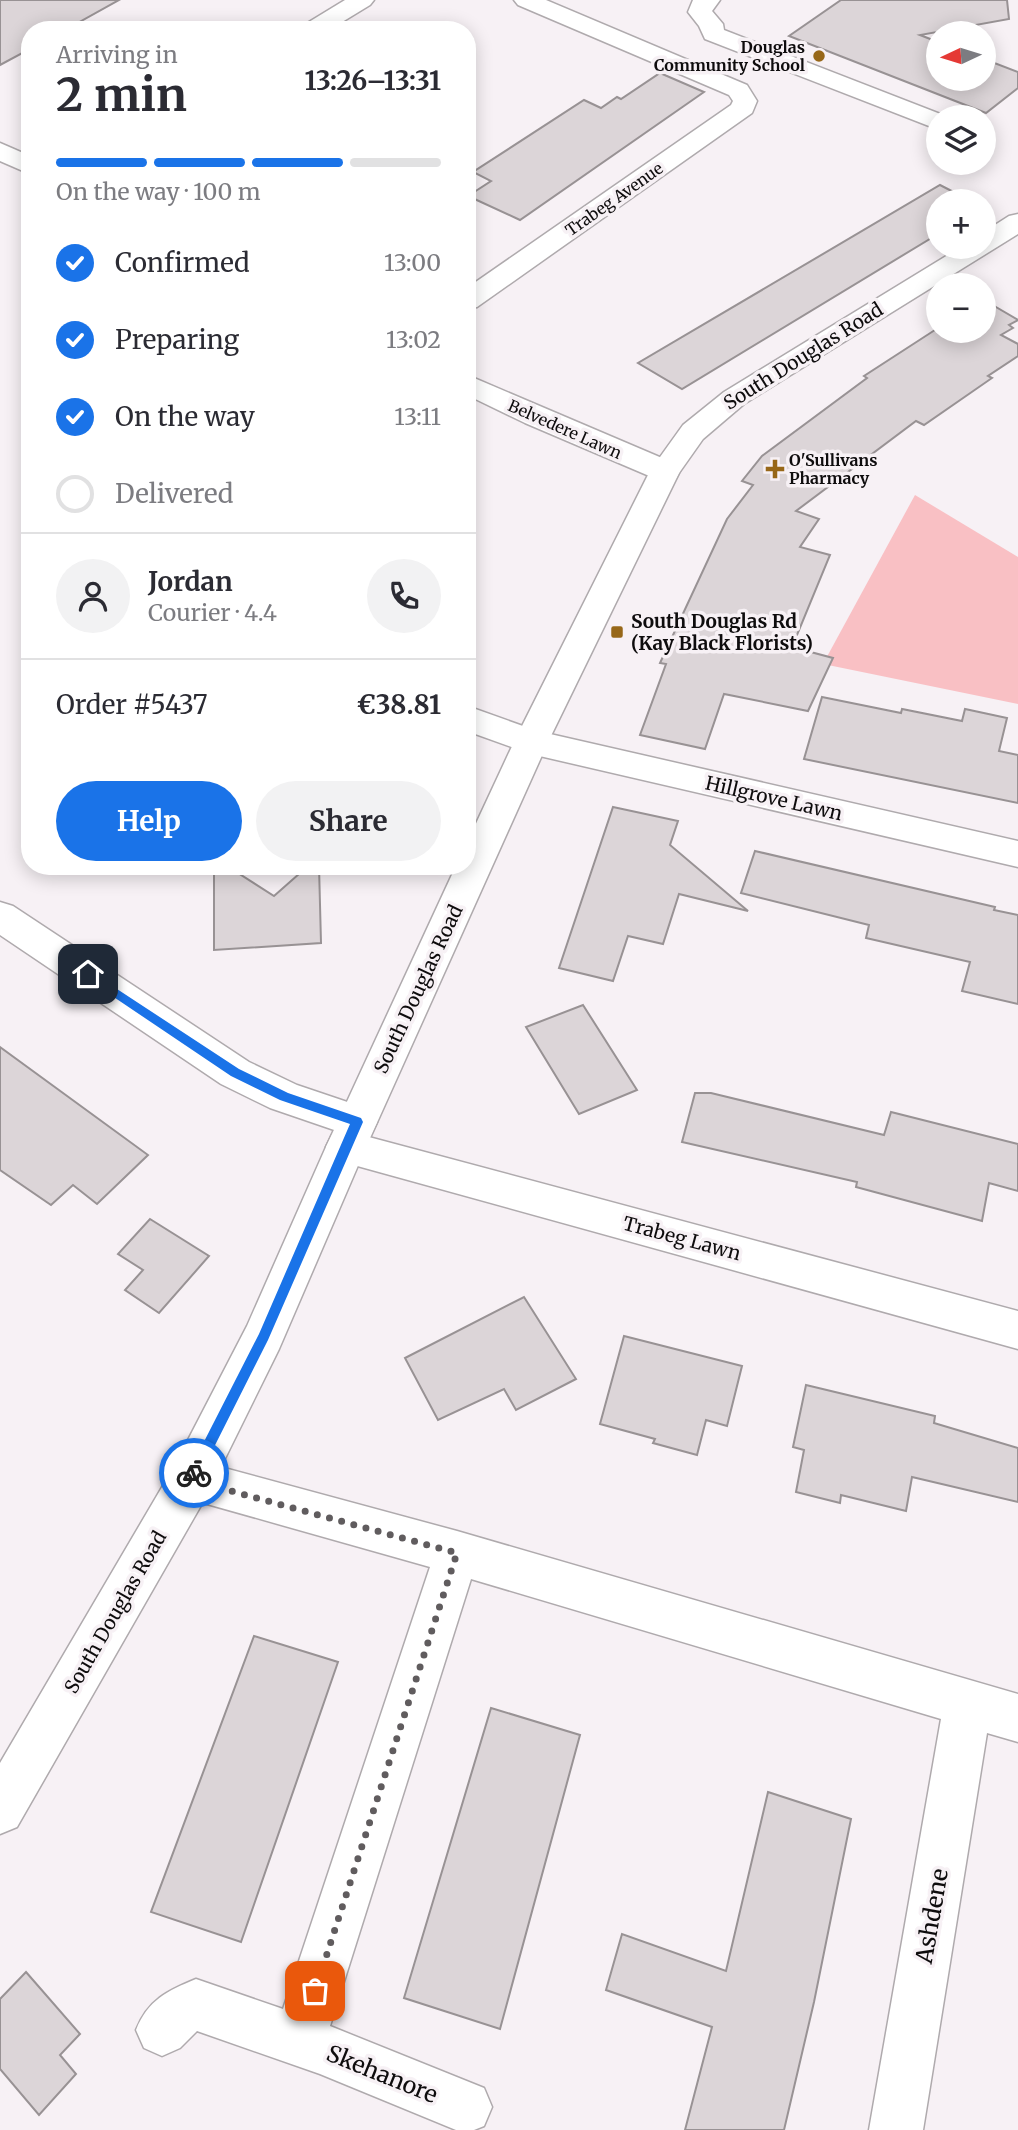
<!DOCTYPE html>
<html lang="en">
<head>
<meta charset="utf-8">
<style>
	body { margin:0; font-family:Merriweather,serif; background:#f2f2f3; color:#2b2b33; height:100vh; display:flex; flex-direction:column; font-size:26px; white-space:nowrap }
	* { box-sizing:border-box; margin:0 }
	p { font-size:23px; color:#7c7c81 }
	.icon { flex:none; width:38px; height:38px; fill:none; stroke:currentColor; stroke-width:2; stroke-linecap:round; stroke-linejoin:round }
	.map { position:relative; flex:1; overflow:hidden }
	.panel { position:absolute; left:21px; top:21px; width:455px; height:854px; display:flex; flex-direction:column; background:#fff; border-radius:28px; box-shadow:0 4px 18px #0003 }
	.panel>* { flex:none }
	.needle { width:46px; rotate:266deg }
	.fabs { position:absolute; left:926px; top:21px; display:grid; gap:14px }
	.fabs a { display:grid; place-items:center; width:70px; height:70px; border-radius:50%; background:#fff; box-shadow:0 4px 18px #0003; font-size:35px }
	.pin { position:absolute; display:grid; place-items:center; width:60px; height:60px; color:#fff; margin:-30px; border-radius:14px; box-shadow:0 4px 10px #0006 }
	.courier { position:absolute; display:grid; place-items:center; width:70px; height:70px; margin:-35px; border:5px solid #1a73e8; border-radius:50%; background:#fff; color:#222; box-shadow:0 2px 9px #0007 }
	.summary em { font-style:normal; font-weight:700 }
	.summary div { display:flex; flex-direction:column-reverse }
	.summary { display:flex; align-items:center; justify-content:space-between; height:119px; padding:0 35px }
	h1 { font-size:46px; font-weight:700; line-height:52px }
	.bar { display:grid; grid-template-columns:repeat(4,1fr); gap:10px 7px; align-content:center; height:84px; padding:0 35px }
	.bar i { height:9px; border-radius:5px; background:#e1e1e2 }
	.bar .on { background:#1a73e8 }
	.bar p { grid-column:span 4 }
	.line { display:flex; align-items:center; gap:18px; padding:0 35px; border-top:2px solid #e1e1e2 }
	.line div { flex:1 }
	.round { display:grid; place-items:center; flex:none; width:74px; height:74px; border-radius:37px; background:#f2f2f3 }
	ol { padding:0 35px; list-style:none }
	li { display:flex; align-items:center; gap:21px; height:77px }
	li p { margin-inline-start:auto }
	li .icon { padding:7px; border-radius:50%; background:#1a73e8; color:#fff; stroke-width:4 }
	li:last-child { color:#7c7c81 }
	li i { width:38px; height:38px; border:4px solid #e1e1e2; border-radius:50% }
	.button { display:flex; gap:14px; margin-top:auto; padding:14px 35px }
	.button a { flex:1; height:80px; border-radius:42px; background:#1a73e8; color:#fff; font-size:28px; font-weight:700; line-height:80px; text-align:center }
	.button a+a { background:#f2f2f3; color:#2b2b33 }
	.map>svg:first-child { display:block }
	.green { fill:#f9c0c4 }
	.building { fill:#dcd5d8; stroke:#989294; stroke-width:2 }
	.lines { fill:none; stroke-linecap:round; stroke-linejoin:round }
	.minor-casing { stroke:#afaaad; stroke-width:3 }
	.major-casing { stroke:#afaaad; stroke-width:3 }
	.minor { fill:#fff; fill-rule:evenodd }
	.major { fill:#fff; fill-rule:evenodd }
	.route { fill:#1a73e8 }
	.done { stroke:#605c5e; stroke-width:7; stroke-dasharray:0 12.6 }
	.poi-dot { fill:#976718; stroke:#f7f1f5; stroke-width:2.5 }
	.labels { text-anchor:middle; stroke-width:7; stroke-linejoin:round; paint-order:stroke }
	.far-poi-label { font-size:16px; font-weight:bold; fill:#0e0c0d; stroke:#f7f1f5; text-anchor:end }
	.far-street-label { font-size:16px; fill:#0e0c0d; stroke:#f7f1f5 }
	.street-label { font-size:19px; fill:#0e0c0d; stroke:#f7f1f5 }
	.poi-label { font-size:19px; font-weight:bold; fill:#0e0c0d; stroke:#f7f1f5; text-anchor:start }
	.near-street-label { font-size:23px; fill:#0e0c0d; stroke:#f7f1f5 }
</style>
</head>
<body>
<div class="map">
<svg width="1018" height="2130" viewBox="0 0 1018 2130">
	<rect width="100%" height="100%" fill="#f7f1f5"/>
	<path class="green" d="M 915,495 L 1018,557 L 1018,704 L 823,664 Z"/>
	<g class="building">
		<path d="M 0,0 L 119,0 L 65,30 L 30,30 L 30,49 L 0,65 Z"/>
		<path d="M 841,0 L 1007,0 L 1009,19 L 920,35 L 938,42 L 938,79 L 984,79 L 984,59 L 1018,72 L 1018,88 L 986,113 L 789,36 Z"/>
		<path d="M 660,73 L 704,92 L 520,220 L 468,196 L 491,181 L 473,172 L 584,100 L 601,108 L 617,97 L 621,99 Z"/>
		<path d="M 940,185 L 971,201 L 938,201 L 938,234 L 682,389 L 638,363 Z"/>
		<path d="M 984,300 L 1018,320 L 1009,325 L 1013,328 L 1001,335 L 1018,344 L 1018,356 L 988,376 L 992,378 L 924,425 L 916,421 L 796,511 L 819,519 L 800,547 L 830,555 L 792,647 L 833,658 L 808,711 L 724,694 L 705,749 L 640,735 L 666,664 L 660,663 L 727,519 L 753,485 L 742,481 L 762,456 L 867,378 L 864,376 L 938,328 L 938,331 L 984,331 Z"/>
		<path d="M 822,697 L 901,713 L 902,709 L 962,721 L 965,709 L 1007,718 L 999,751 L 1018,755 L 1018,803 L 804,759 Z"/>
		<path d="M 613,807 L 678,821 L 670,845 L 748,911 L 679,894 L 663,944 L 628,936 L 613,981 L 559,968 Z"/>
		<path d="M 755,851 L 995,907 L 994,910 L 1018,915 L 1018,1004 L 962,991 L 970,962 L 866,938 L 869,925 L 741,893 Z"/>
		<path d="M 214,866 L 227,866 L 274,896 L 308,866 L 319,866 L 321,943 L 214,950 Z"/>
		<path d="M 583,1005 L 637,1090 L 579,1114 L 526,1027 Z"/>
		<path d="M 0,1047 L 148,1155 L 97,1204 L 73,1185 L 51,1205 L 0,1170 Z"/>
		<path d="M 695,1093 L 711,1093 L 884,1135 L 891,1112 L 1018,1144 L 1018,1191 L 989,1183 L 982,1221 L 856,1187 L 857,1182 L 682,1142 Z"/>
		<path d="M 150,1219 L 209,1256 L 159,1313 L 125,1290 L 143,1270 L 118,1254 Z"/>
		<path d="M 524,1297 L 576,1379 L 516,1410 L 504,1389 L 438,1420 L 405,1358 Z"/>
		<path d="M 624,1336 L 742,1366 L 727,1426 L 706,1420 L 697,1455 L 653,1443 L 655,1439 L 600,1424 Z"/>
		<path d="M 806,1385 L 935,1416 L 934,1423 L 1018,1448 L 1018,1502 L 912,1477 L 906,1511 L 841,1495 L 840,1503 L 796,1492 L 804,1450 L 793,1447 Z"/>
		<path d="M 254,1636 L 338,1662 L 241,1942 L 151,1912 Z"/>
		<path d="M 491,1708 L 580,1735 L 500,2029 L 404,1998 Z"/>
		<path d="M 768,1792 L 851,1819 L 814,2002 L 784,2130 L 685,2130 L 712,2027 L 606,1990 L 622,1934 L 726,1971 Z"/>
		<path d="M 26,1972 L 80,2034 L 60,2055 L 76,2074 L 39,2115 L 0,2069 L 0,1999 Z"/>
	</g>
	<g class="lines">
		<g class="minor-casing">
			<g id="minor">
				<path d="M 345,0 L 374,0 L 370,5 L 329,30 L 300,30 L 304,25 Z"/>
				<path d="M 514,0 L 546,0 L 747,85 L 757,101 L 752,113 L 477,307 L 467,309 L 467,288 L 731,105 L 733,101 L 729,95 L 518,5 Z"/>
				<path d="M 693,0 L 720,0 L 712,11 L 723,24 L 724,30 L 948,117 L 938,117 L 938,129 L 929,126 L 705,39 L 699,26 L 688,12 Z"/>
				<path d="M 0,143 L 30,156 L 30,174 L 0,161 Z"/>
				<path d="M 467,375 L 676,464 L 680,471 L 676,478 L 665,481 L 654,478 L 525,423 L 467,395 Z"/>
				<path d="M 467,706 L 537,731 L 1018,841 L 1018,867 L 531,754 L 467,731 Z"/>
				<path d="M 0,902 L 13,906 L 249,1062 L 297,1085 L 371,1110 L 377,1122 L 371,1134 L 365,1136 L 1018,1311 L 1018,1349 L 332,1159 L 326,1147 L 332,1135 L 340,1132 L 270,1108 L 221,1084 L 0,935 Z"/>
				<path d="M 191,1459 L 457,1531 L 1018,1694 L 1018,1742 L 987,1733 L 923,2130 L 869,2130 L 941,1719 L 471,1579 L 330,2026 L 484,2088 L 492,2107 L 484,2126 L 474,2130 L 456,2130 L 320,2074 L 197,2031 L 180,2048 L 162,2056 L 144,2048 L 136,2030 C 148,2000 167,1991 196,1979 L 283,2009 L 430,1567 L 175,1495 L 169,1480 L 175,1465 Z"/>
			</g>
		</g>
		<g class="major-casing">
			<path id="major" d="M 1018,214 L 1018,234 L 744,404 L 703,439 L 679,473 L 548,742 L 366,1147 L 279,1349 L 207,1495 L 17,1827 L 0,1834 L 0,1763 L 175,1465 L 247,1326 L 326,1147 L 456,866 L 467,866 L 467,843 L 514,742 L 650,471 L 683,425 L 724,392 L 961,247 L 984,247 L 984,232 L 1009,216 Z"/>
		</g>
		<use href="#minor" class="minor"/>
		<use href="#major" class="major"/>
	</g>
	<path class="route" d="M 88,970 L 239,1069 L 288,1093 L 361,1118 L 363,1122 L 268,1340 L 199,1477 L 194,1479 L 188,1473 L 259,1334 L 350,1124 L 280,1100 L 231,1076 L 84,977 L 83,974 Z"/>
	<g class="lines">
		<path class="done" d="M 194,1473 L 191,1480 L 457,1553 L 315,1991"/>
	</g>
	<g class="poi-dot">
		<circle cx="819" cy="56" r="7"/>
		<path d="M771.5 458.5h7v7h7v7h-7v7h-7v-7h-7v-7h7z"/>
		<rect x="610" y="625" width="14" height="14" rx="3.5"/>
	</g>
	<g class="labels">
		<g class="far-poi-label">
			<text x="805" y="53">Douglas<tspan x="805" dy="18">Community School</tspan></text>
			<text x="789" y="466" text-anchor="start">O'Sullivans<tspan x="789" dy="18">Pharmacy</tspan></text>
		</g>
		<g class="far-street-label">
			<text transform="translate(614 199) rotate(-35)" y="6">Trabeg Avenue</text>
			<text transform="translate(565 429) rotate(24)" y="6">Belvedere Lawn</text>
		</g>
		<g class="street-label">
			<text transform="translate(803 356) rotate(-32)" y="7">South Douglas Road</text>
			<text transform="translate(774 798) rotate(13)" y="7">Hillgrove Lawn</text>
			<text transform="translate(418 989) rotate(-65)" y="7">South Douglas Road</text>
			<text transform="translate(682 1238) rotate(15)" y="7">Trabeg Lawn</text>
			<text transform="translate(115 1612) rotate(-60)" y="7">South Douglas Road</text>
		</g>
		<g class="poi-label">
			<text x="631" y="628">South Douglas Rd<tspan x="631" dy="22">(Kay Black Florists)</tspan></text>
		</g>
		<g class="near-street-label">
			<text transform="translate(932 1916) rotate(-80)" y="8">Ashdene</text>
			<text transform="translate(382 2074) rotate(22)" y="8">Skehanore</text>
		</g>
	</g>
</svg>
<div class="fabs">
<a><svg class="needle" viewBox="-14 -14 28 28"><path d="M0-13l5 13h-10z" fill="#e53935"/><path d="M0 13l5-13h-10z" fill="#7c7c81"/></svg></a>
<a><svg class="icon" aria-label="layers" viewBox="0 0 24 24"><path d="M12 4l9 5-9 5-9-5zM3 14l9 5 9-5"/></svg></a>
<a>+</a>
<a>−</a>
</div>
<div class="pin" style="left:315px;top:1991px;background:#ea580c"><svg class="icon" aria-label="bag" viewBox="0 0 24 24"><path d="M5 8h14l-1 12H6zM9 8a3 3 0 0 1 6 0"/></svg></div>
<div class="pin" style="left:88px;top:974px;background:#1f2937"><svg class="icon" aria-label="home" viewBox="0 0 24 24"><path d="M3 11l9-7 9 7M6 9v11h12V9"/></svg></div>
<div class="courier" style="left:194px;top:1473px"><svg class="icon" aria-label="bike" viewBox="0 0 24 24"><circle cx="6" cy="16" r="4"/><circle cx="18" cy="16" r="4"/><path d="M6 16l4-8h5l3 8M10 8l3 8H6M13 5h3"/></svg></div>
<section class="panel">
<div class="summary"><div><h1>2 min</h1><p>Arriving in</p></div><em>13:26–13:31</em></div>
<div class="bar"><i class="on"></i><i class="on"></i><i class="on"></i><i></i><p>On the way · 100 m</p></div>
<ol>
<li><svg class="icon" aria-label="check" viewBox="0 0 24 24"><path d="M5 12l5 5 9-10"/></svg>Confirmed<p>13:00</p></li>
<li><svg class="icon" aria-label="check" viewBox="0 0 24 24"><path d="M5 12l5 5 9-10"/></svg>Preparing<p>13:02</p></li>
<li><svg class="icon" aria-label="check" viewBox="0 0 24 24"><path d="M5 12l5 5 9-10"/></svg>On the way<p>13:11</p></li>
<li><i></i>Delivered</li>
</ol>
<div class="line" style="height:126px"><a class="round"><svg class="icon" aria-label="person" viewBox="0 0 24 24"><circle cx="12" cy="8" r="4"/><path d="M4 21q1-7 8-7t8 7"/></svg></a><div><b>Jordan</b><p>Courier · 4.4</p></div><a class="round"><svg class="icon" aria-label="phone" viewBox="0 0 24 24"><path d="M5 4h4l2 5-3 2q2 4 5 5l2-3 5 2v4C11 20 4 13 5 4z"/></svg></a></div>
<div class="line" style="height:91px"><div>Order #5437</div><b>€38.81</b></div>
<div class="button"><a>Help</a><a>Share</a></div>
</section>
</div>
</body>
</html>
